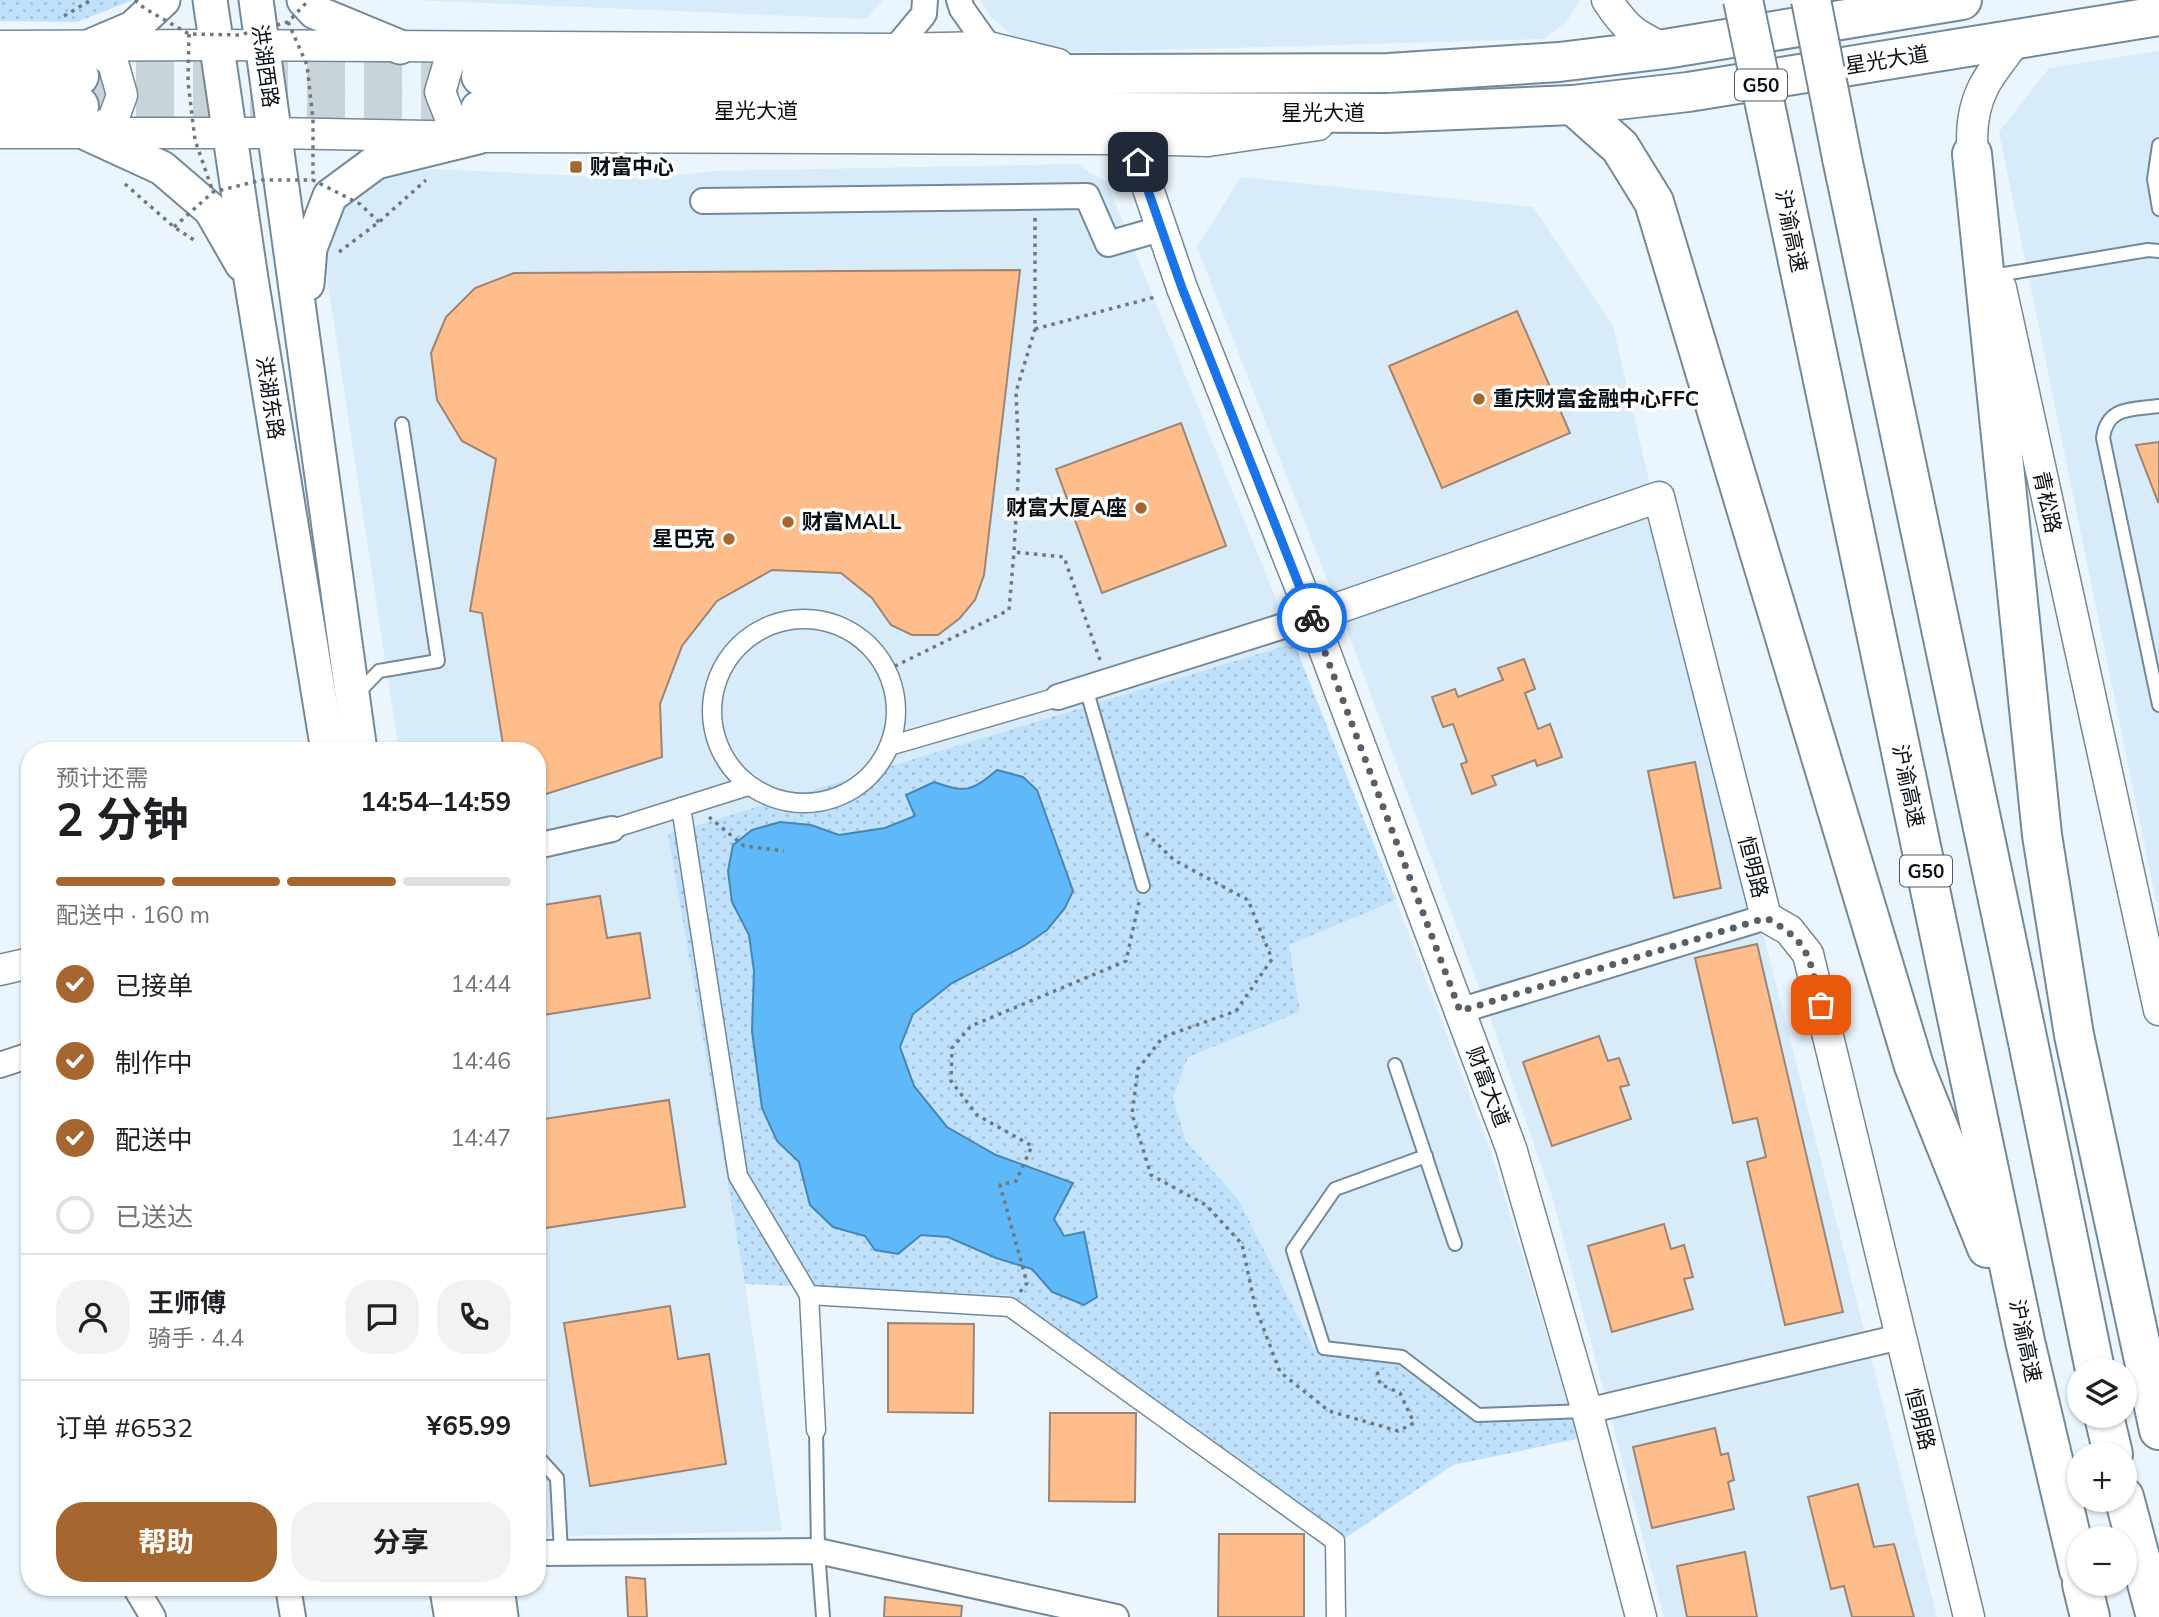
<!DOCTYPE html>
<html lang="zh">
<head>
<meta charset="utf-8">
<style>
	body { margin:0; font-family:Mulish,"Noto Sans SC",sans-serif; background:#f2f2f2; color:#202124; height:100vh; display:flex; flex-direction:column; font-size:26px; white-space:nowrap }
	* { box-sizing:border-box; margin:0 }
	p { font-size:23px; color:#757577 }
	.icon { flex:none; width:38px; height:38px; fill:none; stroke:currentColor; stroke-width:2; stroke-linecap:round; stroke-linejoin:round }
	.map { position:relative; flex:1; overflow:hidden }
	.panel { position:absolute; left:21px; top:742px; width:525px; height:854px; display:flex; flex-direction:column; background:#fff; border-radius:28px; box-shadow:0 2px 5px #0004 }
	.panel>* { flex:none }
	.controls { position:absolute; left:2067px; top:1358px; display:grid; gap:14px }
	.controls a { display:grid; place-items:center; width:70px; height:70px; border-radius:50%; background:#fff; box-shadow:0 2px 5px #0004; font-size:35px }
	.pin { position:absolute; display:grid; place-items:center; width:60px; height:60px; color:#fff; margin:-30px; border-radius:14px; box-shadow:0 4px 10px #0006 }
	.courier { position:absolute; display:grid; place-items:center; width:70px; height:70px; margin:-35px; border:5px solid #1a73e8; border-radius:50%; background:#fff; color:#222; box-shadow:0 2px 9px #0007 }
	.summary em { font-style:normal; font-weight:700 }
	.summary div { display:flex; flex-direction:column-reverse }
	.summary { display:flex; align-items:center; justify-content:space-between; height:119px; padding:0 35px }
	h1 { font-size:46px; font-weight:700; line-height:52px }
	.bar { display:grid; grid-template-columns:repeat(4,1fr); gap:10px 7px; align-content:center; height:84px; padding:0 35px }
	.bar i { height:9px; border-radius:5px; background:#e0e0e0 }
	.bar .current { background:#a6662f }
	.bar p { grid-column:span 4 }
	.line { display:flex; align-items:center; gap:18px; padding:0 35px; border-top:2px solid #e0e0e0 }
	.line div { flex:1 }
	.round { display:grid; place-items:center; flex:none; width:74px; height:74px; border-radius:28px; background:#f2f2f2 }
	ol { padding:0 35px; list-style:none }
	li { display:flex; align-items:center; gap:21px; height:77px }
	li p { margin-inline-start:auto }
	li .icon { padding:7px; border-radius:50%; background:#a6662f; color:#fff; stroke-width:4 }
	li:last-child { color:#757577 }
	li i { width:38px; height:38px; border:4px solid #e0e0e0; border-radius:50% }
	.primary-button { display:flex; gap:14px; margin-top:auto; padding:14px 35px }
	.primary-button a { flex:1; height:80px; border-radius:28px; background:#a6662f; color:#fff; font-size:28px; font-weight:700; line-height:80px; text-align:center }
	.primary-button a+a { background:#f2f2f2; color:#202124 }
	.map>svg:first-child { display:block }
	.built { fill:#d8ebf9 }
	.park { fill:url(#park-dots) }
	.water { fill:#5fb8f7; stroke:#4586b4; stroke-width:2 }
	.building { fill:#febd8a; stroke:#9c8574; stroke-width:2 }
	.lines { fill:none; stroke-linecap:round; stroke-linejoin:round }
	.primary-tunnel { stroke:#c9d3da; stroke-width:38; stroke-dasharray:38 19; stroke-linecap:butt }
	.service-casing { stroke:#73899b; stroke-width:16 }
	.pedestrian-casing { stroke:#73899b; stroke-width:21 }
	.minor-casing { stroke:#73899b; stroke-width:28 }
	.tertiary-casing { stroke:#73899b; stroke-width:33 }
	.secondary-casing { stroke:#73899b; stroke-width:37 }
	.primary-casing { stroke:#73899b; stroke-width:42 }
	.motorway-casing { stroke:#73899b; stroke-width:42 }
	.path { stroke:#6f787e; stroke-width:3.5; stroke-dasharray:3.5 5; stroke-linecap:butt }
	.service { stroke:#fff; stroke-width:12 }
	.pedestrian { stroke:#fff; stroke-width:18 }
	.minor { stroke:#fff; stroke-width:24 }
	.tertiary { stroke:#fff; stroke-width:30 }
	.secondary { stroke:#fff; stroke-width:33 }
	.primary { stroke:#fff; stroke-width:38 }
	.motorway { stroke:#fff; stroke-width:38 }
	.motorway-bridge-casing { stroke:#73899b; stroke-width:42; stroke-linecap:butt }
	.path-bridge { stroke:#6f787e; stroke-width:3.5; stroke-dasharray:3.5 5; stroke-linecap:butt }
	.motorway-bridge { stroke:#fff; stroke-width:38 }
	.done { stroke:#576067; stroke-width:7; stroke-dasharray:0 12.6 }
	.route { stroke:#1a73e8; stroke-width:9 }
	.poi-dot { fill:#a6662f; stroke:#fff; stroke-width:2.5 }
	.labels { text-anchor:middle; stroke-width:7; stroke-linejoin:round; paint-order:stroke }
	.shield { fill:#fff; stroke:#52585c; stroke-width:2 }
	.shield-label { font-size:19px; font-weight:bold; fill:#081016 }
	.street-label { font-size:21px; fill:#081016; stroke:#fff }
	.poi-label { font-size:21px; font-weight:bold; fill:#081016; stroke:#fff; text-anchor:start }
</style>
</head>
<body>
<div class="map">
<svg width="2159" height="1617" viewBox="0 0 2159 1617">
	<defs>
		<pattern id="park-dots" width="8" height="8" patternUnits="userSpaceOnUse" patternTransform="scale(1.75)"><rect width="8" height="8" fill="#c0e1fb"/><path d="M2 2h.1M6 6h.1" fill="none" stroke="#a4c0d6" stroke-width="1.8" stroke-linecap="round"/></pattern>
	</defs>
	<rect width="100%" height="100%" fill="#ebf5fd"/>
	<g class="built">
		<path d="M 412,0 L 883,0 L 866,19 Z"/>
		<path d="M 980,0 L 1580,0 L 1567,21 L 1544,39 L 1054,53 L 1019,42 L 991,17 Z"/>
		<path d="M 2159,51 L 2159,903 L 2156,901 L 1999,132 L 2049,68 Z"/>
		<path d="M 1077,164 L 1107,183 L 1294,643 L 668,834 L 745,1284 L 782,1531 L 560,1536 L 537,1535 L 537,751 L 399,751 L 326,271 L 326,243 L 334,221 L 348,201 L 365,185 L 386,176 L 407,170 L 433,169 L 647,179 L 714,171 Z"/>
		<path d="M 1241,177 L 1533,207 L 1613,326 L 1659,524 L 1937,1617 L 1664,1617 L 1552,1196 L 1486,1006 L 1350,638 L 1197,247 Z"/>
		<path d="M 1396,900 L 1491,1152 L 1572,1418 L 1479,1422 L 1401,1364 L 1317,1354 L 1238,1199 L 1186,1141 L 1173,1098 L 1188,1057 L 1300,1012 L 1288,945 Z"/>
	</g>
	<g class="park">
		<path d="M 0,0 L 133,0 L 77,22 L 0,21 Z"/>
		<path d="M 1294,643 L 1396,900 L 1289,945 L 1300,1012 L 1188,1057 L 1173,1098 L 1186,1141 L 1238,1199 L 1317,1354 L 1401,1364 L 1479,1422 L 1572,1418 L 1577,1439 L 1453,1465 L 1344,1539 L 1013,1296 L 745,1284 L 668,834 Z"/>
	</g>
	<path class="water" d="M 997,770 L 1023,777 L 1037,790 L 1073,891 L 1065,908 L 1047,930 L 1024,946 L 952,983 L 913,1014 L 900,1047 L 914,1086 L 947,1127 L 996,1155 L 1073,1183 L 1054,1219 L 1064,1236 L 1084,1232 L 1097,1297 L 1084,1305 L 1052,1292 L 1032,1269 L 996,1258 L 948,1237 L 921,1235 L 898,1254 L 875,1250 L 865,1236 L 833,1227 L 810,1205 L 799,1162 L 777,1141 L 762,1108 L 752,1031 L 754,971 L 749,935 L 732,902 L 728,871 L 733,845 L 752,830 L 780,822 L 811,825 L 839,835 L 885,828 L 915,816 L 906,795 L 934,782 C 966,793 971,792 997,770 Z"/>
	<g class="building">
		<path d="M 1020,270 L 984,575 L 975,600 L 960,618 L 938,635 L 912,635 L 891,625 L 872,598 L 841,573 L 772,570 L 717,601 L 682,646 L 660,704 L 662,757 L 537,797 L 537,751 L 504,751 L 482,613 L 470,611 L 496,459 L 462,441 L 437,400 L 431,353 L 446,317 L 475,288 L 514,273 Z"/>
		<path d="M 1517,311 L 1570,433 L 1442,488 L 1389,366 Z"/>
		<path d="M 1181,423 L 1226,546 L 1102,593 L 1056,469 Z"/>
		<path d="M 2159,442 L 2159,501 L 2158,502 L 2136,445 Z"/>
		<path d="M 1524,659 L 1535,689 L 1525,693 L 1538,729 L 1550,724 L 1562,757 L 1537,766 L 1535,760 L 1492,776 L 1496,785 L 1472,794 L 1461,764 L 1467,762 L 1453,724 L 1443,727 L 1432,697 L 1455,689 L 1458,697 L 1503,680 L 1498,668 Z"/>
		<path d="M 1695,762 L 1721,888 L 1674,898 L 1648,771 Z"/>
		<path d="M 600,896 L 607,938 L 640,933 L 650,998 L 537,1016 L 537,906 Z"/>
		<path d="M 1757,944 L 1843,1312 L 1785,1325 L 1747,1162 L 1766,1157 L 1757,1118 L 1733,1123 L 1695,958 Z"/>
		<path d="M 1599,1036 L 1608,1061 L 1619,1058 L 1629,1085 L 1620,1087 L 1631,1119 L 1552,1146 L 1523,1062 Z"/>
		<path d="M 669,1100 L 685,1207 L 545,1228 L 537,1177 L 537,1120 Z"/>
		<path d="M 1664,1224 L 1671,1249 L 1684,1245 L 1693,1277 L 1684,1279 L 1693,1309 L 1612,1332 L 1588,1246 Z"/>
		<path d="M 670,1306 L 678,1359 L 709,1354 L 726,1464 L 590,1486 L 564,1323 Z"/>
		<path d="M 888,1323 L 974,1324 L 973,1413 L 888,1412 Z"/>
		<path d="M 1050,1413 L 1136,1413 L 1135,1502 L 1049,1501 Z"/>
		<path d="M 1715,1428 L 1721,1455 L 1728,1453 L 1734,1480 L 1728,1482 L 1734,1509 L 1652,1528 L 1633,1447 Z"/>
		<path d="M 1858,1484 L 1874,1547 L 1894,1544 L 1914,1617 L 1852,1617 L 1844,1586 L 1831,1589 L 1808,1497 Z"/>
		<path d="M 1219,1534 L 1304,1534 L 1304,1617 L 1218,1617 Z"/>
		<path d="M 1745,1552 L 1757,1617 L 1687,1617 L 1677,1566 Z"/>
		<path d="M 626,1577 L 645,1579 L 647,1617 L 628,1617 Z"/>
		<path d="M 885,1597 L 962,1606 L 961,1617 L 884,1617 Z"/>
	</g>
	<g class="lines">
		<g class="primary-tunnel">
			<path d="M 79,76 L 481,76"/>
			<path d="M 79,106 L 480,110"/>
		</g>
		<g class="service-casing">
			<g id="service">
				<path d="M 2159,145 L 2154,179 L 2159,209"/>
				<path d="M 1998,275 L 2148,250 L 2159,251"/>
				<path d="M 2159,406 C 2132,410 2107,406 2103,438 L 2159,705"/>
				<path d="M 1086,688 L 1143,886"/>
				<path d="M 357,694 L 379,671 L 438,661 L 402,424"/>
				<path d="M 1395,1065 L 1455,1244"/>
				<path d="M 1426,1156 L 1335,1189 L 1293,1250 L 1324,1348 L 1402,1357 L 1478,1415 L 1586,1411"/>
				<path d="M 816,1430 L 818,1551 L 823,1617"/>
				<path d="M 537,1456 L 557,1478 L 561,1552"/>
			</g>
		</g>
		<g class="pedestrian-casing">
			<g id="pedestrian">
				<circle cx="804" cy="711" r="92"/>
				<path d="M 889,746 L 1058,697"/>
				<path d="M 681,807 L 738,1176 L 809,1295 L 816,1430"/>
				<path d="M 612,829 L 748,786"/>
				<path d="M 809,1295 L 1010,1307 L 1335,1541 L 1336,1617"/>
			</g>
		</g>
		<g class="minor-casing">
			<g id="minor">
				<path d="M 959,0 L 962,9 L 989,47"/>
				<path d="M 895,49 L 924,14 L 925,0"/>
				<path d="M 703,201 L 1087,196 L 1108,244 L 1160,229"/>
				<path d="M 1058,697 L 1312,617"/>
				<path d="M 537,846 L 612,829"/>
				<path d="M 1459,1011 L 1766,917"/>
				<path d="M 0,1065 L 30,1055"/>
				<path d="M 1587,1411 L 1900,1337"/>
				<path d="M 537,1553 L 818,1551 L 1116,1617"/>
				<path d="M 135,1587 L 153,1617"/>
				<path d="M 288,1587 L 293,1617"/>
				<path d="M 442,1587 L 447,1617"/>
			</g>
		</g>
		<g class="tertiary-casing">
			<g id="tertiary">
				<path d="M 1607,0 C 1626,29 1634,34 1665,49"/>
				<path d="M 0,46 L 217,45 L 895,49 L 989,47 L 1058,64"/>
				<path d="M 468,47 L 449,62 L 440,92 L 451,120 L 478,137"/>
				<path d="M 0,133 L 275,133 L 478,137 L 1131,139 L 1208,141 L 1318,125"/>
				<path d="M 88,134 L 113,120 L 122,95 L 113,63 L 93,45"/>
				<path d="M 1131,139 L 1182,288 L 1312,617 L 1511,1148 L 1587,1411 L 1641,1617"/>
				<path d="M 1976,174 C 1970,145 1970,113 1984,86 C 1992,70 2006,55 2016,40"/>
				<path d="M 2001,288 L 2159,1010"/>
				<path d="M 1312,617 L 1659,497 L 1766,917 L 1789,930 L 1808,954 L 1969,1617"/>
				<path d="M 0,970 L 30,963"/>
			</g>
		</g>
		<g class="secondary-casing">
			<g id="secondary">
				<path d="M 210,0 L 251,279 L 328,751"/>
				<path d="M 256,0 L 360,751"/>
				<path d="M 304,0 L 315,12 L 400,47"/>
				<path d="M 93,45 L 133,28 L 163,0"/>
				<path d="M 88,134 L 162,168 L 211,210 L 242,264"/>
				<path d="M 307,284 L 310,248 L 330,196 L 376,162 L 478,137"/>
				<path d="M 467,1587 L 472,1617"/>
				<path d="M 497,1587 L 501,1617"/>
			</g>
		</g>
		<g class="primary-casing">
			<g id="primary">
				<path d="M 481,76 L 1389,73 L 1559,62 L 1665,49 L 1962,0"/>
				<path d="M 0,77 L 79,76"/>
				<path d="M 0,106 L 79,106"/>
				<path d="M 480,110 L 1386,113 L 1573,105 L 1688,92 L 2159,16"/>
			</g>
		</g>
		<g class="motorway-casing">
			<g id="motorway">
				<path d="M 1573,105 L 1620,147 L 1654,202 L 1914,1066 L 1987,1248"/>
				<path d="M 1972,154 L 2042,835 L 2074,1035 L 2159,1430"/>
				<path d="M 1842,158 L 2028,1042 L 2095,1370"/>
				<path d="M 1779,171 L 2025,1341 L 2079,1570"/>
				<path d="M 2104,1416 L 2113,1454"/>
				<path d="M 2124,1497 L 2156,1617"/>
				<path d="M 2082,1584 L 2090,1617"/>
			</g>
		</g>
		<g class="path">
			<path d="M 64,16 L 91,0"/>
			<path d="M 125,184 L 174,227 L 197,242"/>
			<path d="M 1035,218 L 1035,329 L 1016,392 L 1019,462 L 1014,552 L 1064,557 L 1100,660"/>
			<path d="M 339,252 L 379,222 L 426,180"/>
			<path d="M 1035,329 L 1155,297"/>
			<path d="M 887,670 L 1009,610 L 1014,552"/>
			<path d="M 709,817 L 744,846 L 784,851"/>
			<path d="M 1146,833 L 1174,860 L 1248,900 L 1272,959 L 1236,1011 L 1163,1037 L 1138,1069 L 1132,1114 L 1151,1175 L 1206,1205 L 1242,1244 L 1255,1306 L 1280,1372 L 1329,1411 L 1398,1431 L 1414,1423 L 1400,1393 L 1380,1384 L 1377,1371"/>
			<path d="M 1020,1292 L 1027,1283 L 1000,1185 L 1016,1181 L 1032,1146 L 977,1115 L 951,1081 L 952,1048 L 971,1026 L 1126,961 L 1139,902"/>
		</g>
		<use href="#service" class="service"/>
		<use href="#pedestrian" class="pedestrian"/>
		<use href="#minor" class="minor"/>
		<use href="#tertiary" class="tertiary"/>
		<use href="#secondary" class="secondary"/>
		<use href="#primary" class="primary"/>
		<use href="#motorway" class="motorway"/>
		<g class="motorway-bridge-casing">
			<g id="motorway-bridge">
				<path d="M 1743,0 L 1779,171"/>
				<path d="M 1811,0 L 1842,158"/>
			</g>
		</g>
		<g class="path-bridge">
			<path d="M 135,0 L 144,8 L 189,34 L 239,35 L 288,22 L 309,0"/>
			<path d="M 288,22 L 307,65 L 313,120 L 313,180 L 360,204 L 379,222"/>
			<path d="M 189,34 L 188,82 L 195,140 L 213,192"/>
			<path d="M 174,227 L 213,192 L 262,180 L 313,180"/>
		</g>
		<use href="#motorway-bridge" class="motorway-bridge"/>
	</g>
	<g class="lines">
		<path class="done" d="M 1312,618 L 1460,1011 L 1766,918 C 1811,942 1809,958 1821,1005"/>
		<path class="route" d="M 1138,162 L 1182,288 L 1312,618"/>
	</g>
	<g class="poi-dot">
		<rect x="569" y="160" width="14" height="14" rx="3.5"/>
		<circle cx="1479" cy="399" r="7"/>
		<circle cx="1141" cy="508" r="7"/>
		<circle cx="788" cy="522" r="7"/>
		<circle cx="729" cy="539" r="7"/>
	</g>
	<g class="labels">
		<g class="shield">
			<rect x="1735" y="69.5" width="52" height="31" rx="5"/>
			<rect x="1900" y="855.5" width="52" height="31" rx="5"/>
		</g>
		<g class="shield-label">
			<text x="1761" y="92">G50</text>
			<text x="1926" y="878">G50</text>
		</g>
		<g class="street-label">
			<text transform="translate(1887 60) rotate(-9)" y="7">星光大道</text>
			<text transform="translate(265 66) rotate(82)" y="7">洪湖西路</text>
			<text x="756" y="118">星光大道</text>
			<text x="1323" y="120">星光大道</text>
			<text transform="translate(1791 231) rotate(78)" y="7">沪渝高速</text>
			<text transform="translate(270 398) rotate(81)" y="7">洪湖东路</text>
			<text transform="translate(2047 502) rotate(78)" y="7">青松路</text>
			<text transform="translate(1908 786) rotate(78)" y="7">沪渝高速</text>
			<text transform="translate(1753 867) rotate(76)" y="7">恒明路</text>
			<text transform="translate(1488 1087) rotate(69)" y="7">财富大道</text>
			<text transform="translate(2025 1341) rotate(78)" y="7">沪渝高速</text>
			<text transform="translate(1920 1419) rotate(76)" y="7">恒明路</text>
		</g>
		<g class="poi-label">
			<text x="590" y="174">财富中心</text>
			<text x="1493" y="406">重庆财富金融中心FFC</text>
			<text x="1127" y="515" text-anchor="end">财富大厦A座</text>
			<text x="802" y="529">财富MALL</text>
			<text x="715" y="546" text-anchor="end">星巴克</text>
		</g>
	</g>
</svg>
<div class="controls">
<a><svg class="icon" aria-label="layers" viewBox="0 0 24 24"><path d="M12 4l9 5-9 5-9-5zM3 14l9 5 9-5"/></svg></a>
<a>+</a>
<a>−</a>
</div>
<div class="pin" style="left:1821px;top:1005px;background:#ea580c"><svg class="icon" aria-label="bag" viewBox="0 0 24 24"><path d="M5 8h14l-1 12H6zM9 8a3 3 0 0 1 6 0"/></svg></div>
<div class="pin" style="left:1138px;top:162px;background:#1f2937"><svg class="icon" aria-label="home" viewBox="0 0 24 24"><path d="M3 11l9-7 9 7M6 9v11h12V9"/></svg></div>
<div class="courier" style="left:1312px;top:618px"><svg class="icon" aria-label="bike" viewBox="0 0 24 24"><circle cx="6" cy="16" r="4"/><circle cx="18" cy="16" r="4"/><path d="M6 16l4-8h5l3 8M10 8l3 8H6M13 5h3"/></svg></div>
<section class="panel">
<div class="summary"><div><h1>2 分钟</h1><p>预计还需</p></div><em>14:54–14:59</em></div>
<div class="bar"><i class="current"></i><i class="current"></i><i class="current"></i><i></i><p>配送中 · 160 m</p></div>
<ol>
<li><svg class="icon" aria-label="check" viewBox="0 0 24 24"><path d="M5 12l5 5 9-10"/></svg>已接单<p>14:44</p></li>
<li><svg class="icon" aria-label="check" viewBox="0 0 24 24"><path d="M5 12l5 5 9-10"/></svg>制作中<p>14:46</p></li>
<li><svg class="icon" aria-label="check" viewBox="0 0 24 24"><path d="M5 12l5 5 9-10"/></svg>配送中<p>14:47</p></li>
<li><i></i>已送达</li>
</ol>
<div class="line" style="height:126px"><a class="round"><svg class="icon" aria-label="person" viewBox="0 0 24 24"><circle cx="12" cy="8" r="4"/><path d="M4 21q1-7 8-7t8 7"/></svg></a><div><b>王师傅</b><p>骑手 · 4.4</p></div><a class="round"><svg class="icon" aria-label="chat" viewBox="0 0 24 24"><path d="M4 5h16v11H9l-5 4z"/></svg></a><a class="round"><svg class="icon" aria-label="phone" viewBox="0 0 24 24"><path d="M5 4h4l2 5-3 2q2 4 5 5l2-3 5 2v4C11 20 4 13 5 4z"/></svg></a></div>
<div class="line" style="height:91px"><div>订单 #6532</div><b>¥65.99</b></div>
<div class="primary-button"><a>帮助</a><a>分享</a></div>
</section>
</div>
</body>
</html>
